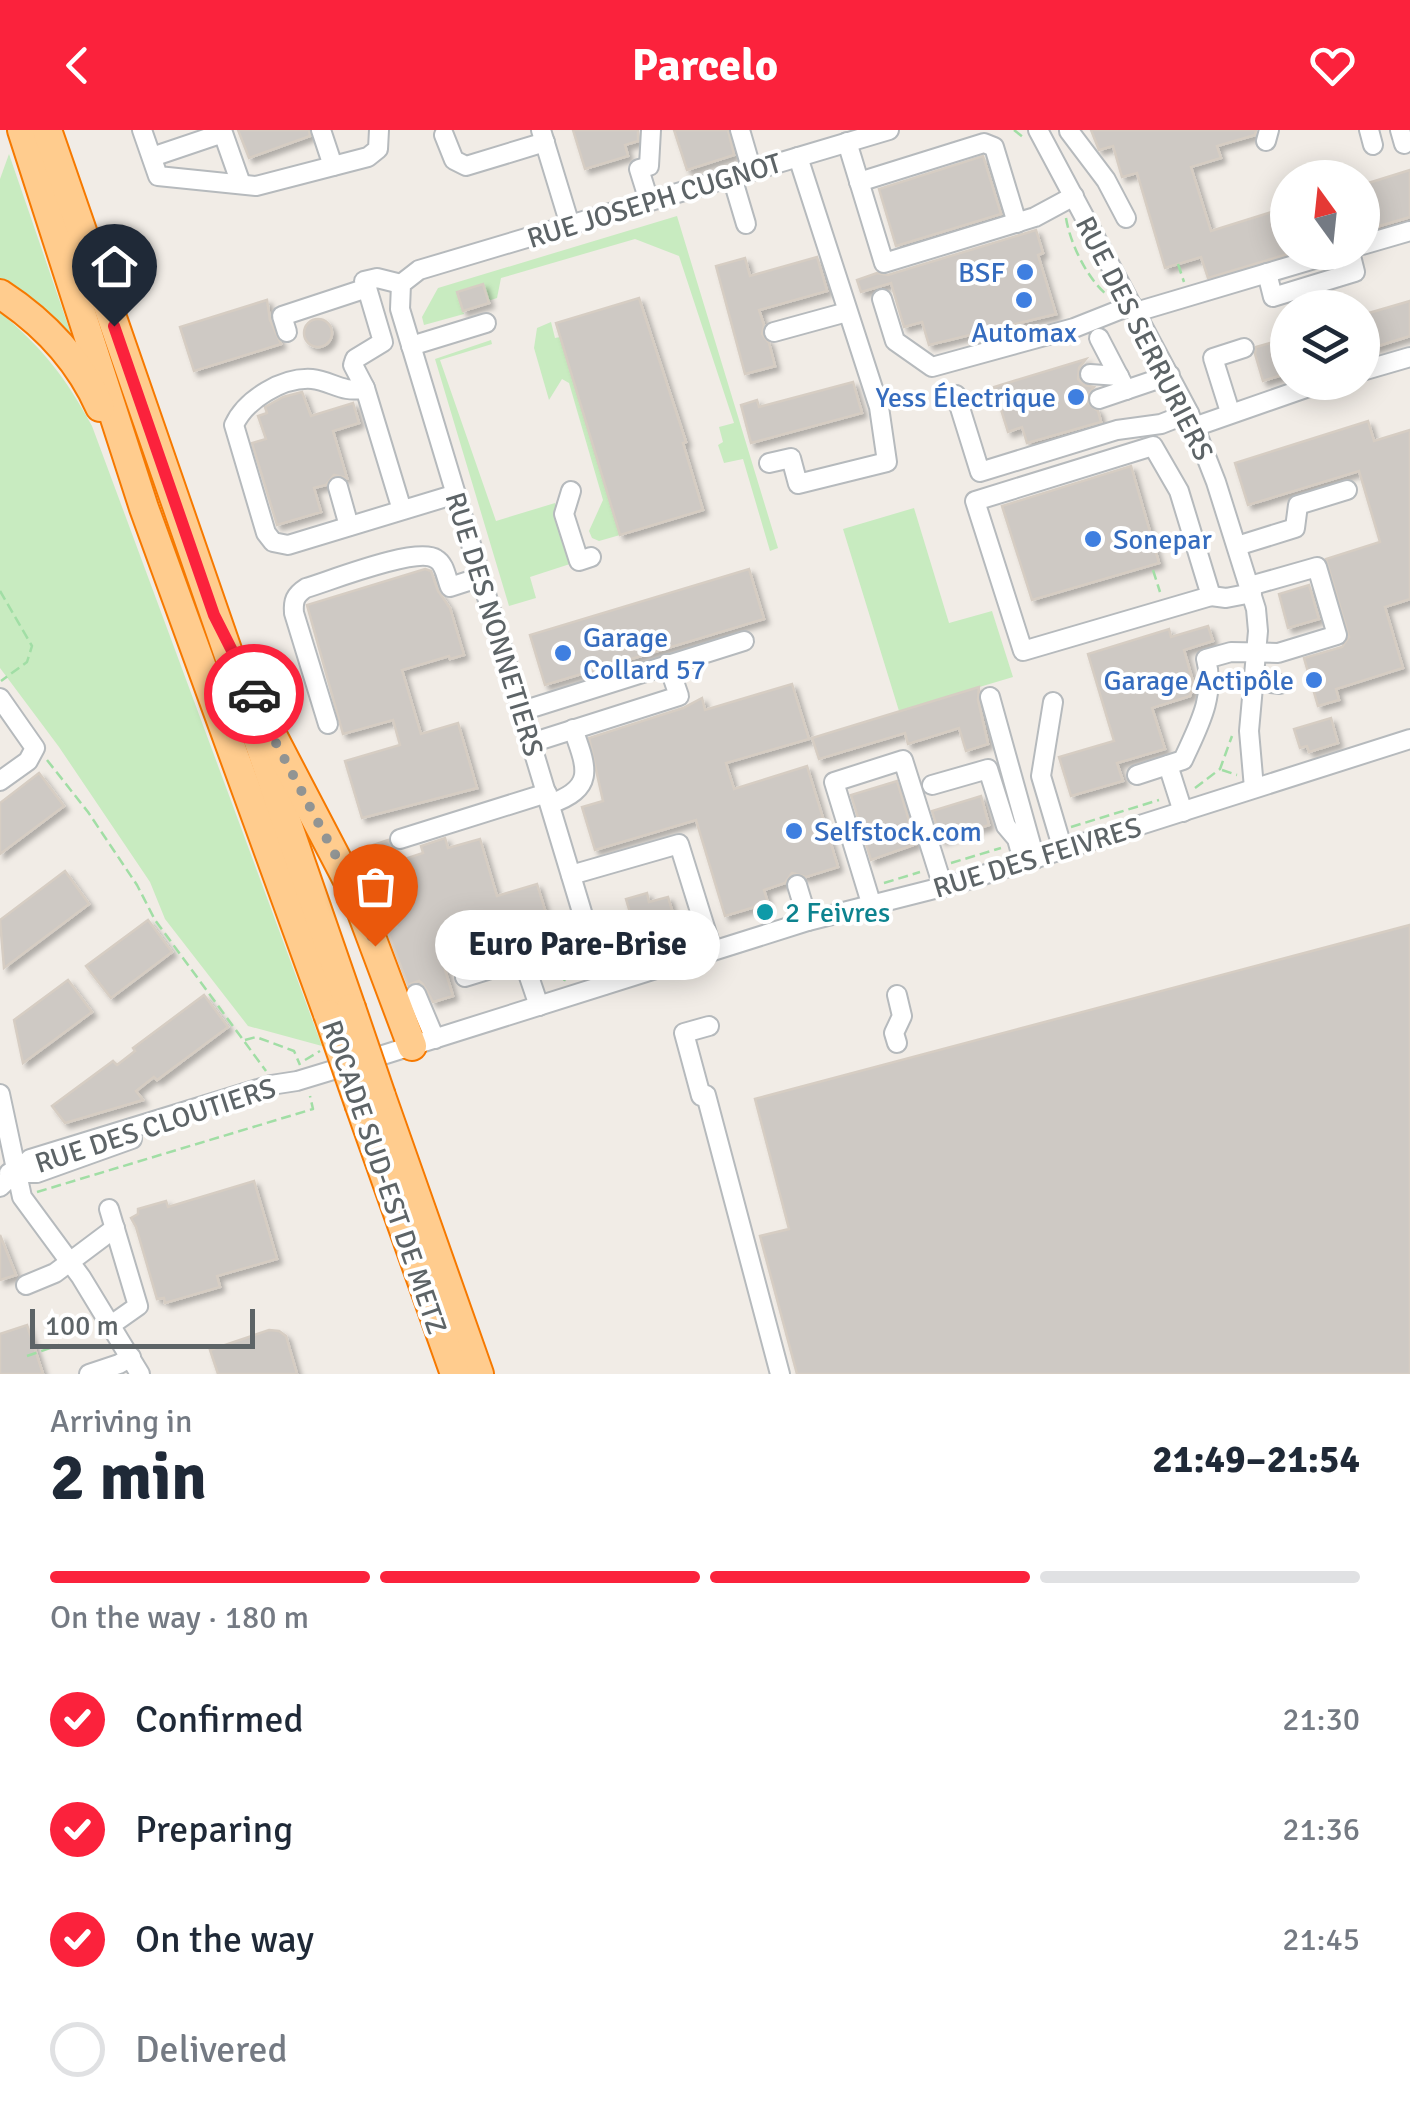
<!DOCTYPE html>
<html lang="en">
<head>
<meta charset="utf-8">
<style>
	body { margin:0; font-family:Signika,sans-serif; background:#f2f2f3; color:#1f2937; height:100vh; display:flex; flex-direction:column; font-size:38px; white-space:nowrap }
	* { box-sizing:border-box; margin:0 }
	p { font-size:32px; color:#747a83 }
	.icon { flex:none; width:55px; height:55px; fill:none; stroke:currentColor; stroke-width:2; stroke-linecap:round; stroke-linejoin:round }
	.map { position:relative; height:1244px; overflow:hidden }
	.side { display:flex; flex-direction:column; background:#fff; flex:1 }
	.side>* { flex:none }
	.needle { width:65px; rotate:345deg }
	.fabs { position:absolute; left:1270px; top:30px; display:grid; gap:20px }
	.fabs a { display:grid; place-items:center; width:110px; height:110px; border-radius:50%; background:#fff; box-shadow:0 5px 25px #0003; font-size:50px }
	.scale { position:absolute; left:30px; bottom:25px; width:225px; box-sizing:border-box; padding-left:10px; border:5px solid #5d6467; border-top:0; font-size:28px; line-height:35px; white-space:nowrap; color:#5d6467; -webkit-text-stroke:8px #fff; paint-order:stroke }
	.pin { position:absolute; display:grid; place-items:center; width:85px; height:85px; color:#fff; margin:-102px -42px; border-radius:50% 50% 50% 0; rotate:-45deg; box-shadow:0 0 10px #0007 }
	.pin .icon { rotate:45deg }
	.courier { position:absolute; display:grid; place-items:center; width:100px; height:100px; margin:-50px; border:8px solid #fb223c; border-radius:50%; background:#fff; color:#222; box-shadow:0 2px 12px #0007 }
	.bubble { position:absolute; height:70px; border-radius:35px; background:#fff; box-shadow:0 5px 25px #0003; font-size:32px; font-weight:700; line-height:70px; text-align:center }
	.summary em { font-style:normal; font-weight:700 }
	.summary div { display:flex; flex-direction:column-reverse }
	.summary { display:flex; align-items:center; justify-content:space-between; height:170px; padding:0 50px }
	h1 { font-size:65px; font-weight:700; line-height:75px }
	.bar { display:grid; grid-template-columns:repeat(4,1fr); gap:15px 10px; align-content:center; height:120px; padding:0 50px }
	.bar i { height:12px; border-radius:8px; background:#e0e1e3 }
	.bar .active { background:#fb223c }
	.bar p { grid-column:span 4 }
	ol { padding:0 50px; list-style:none }
	li { display:flex; align-items:center; gap:30px; height:110px }
	li p { margin-inline-start:auto }
	li .icon { padding:10px; border-radius:50%; background:#fb223c; color:#fff; stroke-width:4 }
	li:last-child { color:#747a83 }
	li i { width:55px; height:55px; border:5px solid #e0e1e3; border-radius:50% }
	header { display:flex; justify-content:space-between; align-items:center; height:130px; padding:0 50px; background:#fb223c; color:#fff; font-size:45px; font-weight:700 }
	.map>svg:first-child { display:block }
	.green { fill:#c8ebc0 }
	.building { fill:#cec9c4; stroke:#d6cdc3; stroke-width:2.5; filter:url(#shadow) }
	.lines { fill:none; stroke-linecap:round; stroke-linejoin:round }
	.minor-casing { stroke:#b6babd; stroke-width:22 }
	.highway-casing { stroke:#f67900; stroke-width:32 }
	.path { stroke:#a1dea5; stroke-width:2.5; stroke-dasharray:10 5; stroke-linecap:butt }
	.minor { stroke:#fff; stroke-width:18 }
	.highway { stroke:#ffcc8e; stroke-width:28 }
	.highway-bridge-casing { stroke:#f67900; stroke-width:32; stroke-linecap:butt }
	.highway-bridge { stroke:#ffcc8e; stroke-width:28 }
	.done { stroke:#919493; stroke-width:10; stroke-dasharray:0 18 }
	.route { stroke:#fb223c; stroke-width:12 }
	.shop-dot { fill:#3f7fe0; stroke:#fff; stroke-width:4 }
	.culture-dot { fill:#0f9aa8; stroke:#fff; stroke-width:4 }
	.labels { text-anchor:middle; stroke-width:8; stroke-linejoin:round; paint-order:stroke }
	.street-label { font-size:28px; fill:#5d6467; stroke:#fff }
	.shop-label { font-size:28px; fill:#366cbe; stroke:#fff; text-anchor:end }
	.culture-label { font-size:28px; fill:#0d838f; stroke:#fff; text-anchor:start }
</style>
</head>
<body>
<header><svg class="icon" aria-label="back" viewBox="0 0 24 24"><path d="M15 5l-7 7 7 7"/></svg>Parcelo<svg class="icon" aria-label="heart" viewBox="0 0 24 24"><path d="M12 20l-8-8c-3-5 5-10 8-4 3-6 11-1 8 4z"/></svg></header>
<div class="map">
<svg width="1410" height="1244" viewBox="0 0 1410 1244">
	<defs>
		<filter id="shadow"><feDropShadow dx="4.5" dy="4.5" stdDeviation="2.5" flood-color="#0004"/></filter>
	</defs>
	<rect width="100%" height="100%" fill="#f1ece6"/>
	<g class="green">
		<path d="M 9,24 L 71,204 L 24,164 L 0,150 L 0,49 Z"/>
		<path d="M 677,86 L 778,418 L 770,421 L 743,329 L 724,333 L 718,315 L 723,312 L 719,297 L 734,293 L 679,126 L 635,109 L 501,148 L 497,168 L 488,171 L 483,154 L 458,161 L 464,184 L 424,195 L 422,187 L 438,158 Z"/>
		<path d="M 0,182 C 44,220 64,245 92,296 L 322,916 L 248,896 L 165,789 L 150,752 L 59,617 L 0,538 Z"/>
		<path d="M 551,192 L 555,208 L 560,207 L 620,405 L 599,411 L 592,408 L 589,401 L 603,370 L 569,253 L 562,249 L 549,270 L 534,218 L 537,198 Z"/>
		<path d="M 491,210 L 492,214 L 440,230 L 496,391 L 555,373 L 573,433 L 530,447 L 536,468 L 509,476 L 435,229 Z"/>
		<path d="M 914,378 L 949,493 L 992,481 L 1013,547 L 899,581 L 843,399 Z"/>
	</g>
	<g class="building">
		<path d="M 238,0 L 309,0 L 310,6 L 249,28 Z"/>
		<path d="M 573,0 L 638,0 L 638,11 L 625,15 L 628,26 L 585,39 Z"/>
		<path d="M 674,0 L 728,0 L 734,25 L 687,40 Z"/>
		<path d="M 1091,0 L 1256,0 L 1255,5 L 1217,16 L 1221,28 L 1191,37 L 1211,101 L 1288,77 L 1288,124 L 1208,148 L 1201,127 L 1165,138 L 1137,43 L 1122,47 L 1113,16 L 1099,20 Z"/>
		<path d="M 983,26 L 1001,84 L 896,116 L 879,59 Z"/>
		<path d="M 1410,40 L 1410,87 L 1362,101 L 1362,55 Z"/>
		<path d="M 1036,100 L 1043,123 L 1038,125 L 1056,184 L 929,215 L 922,192 L 904,197 L 891,153 L 861,162 L 857,150 L 877,143 L 888,145 Z"/>
		<path d="M 817,127 L 827,161 L 759,180 L 764,195 L 762,204 L 769,213 L 775,236 L 745,244 L 716,136 L 745,128 L 750,146 Z"/>
		<path d="M 483,154 L 489,173 L 463,181 L 457,162 Z"/>
		<path d="M 639,168 L 686,312 L 683,313 L 703,380 L 620,405 L 556,193 Z"/>
		<path d="M 267,170 L 270,190 L 281,214 L 194,241 L 180,197 Z"/>
		<path d="M 1410,171 L 1410,206 L 1362,221 L 1362,185 Z"/>
		<circle cx="318" cy="203" r="14"/>
		<path d="M 1288,208 L 1288,243 L 1263,251 L 1255,224 L 1256,217 Z"/>
		<path d="M 1086,229 L 1079,238 L 1078,249 L 1084,255 L 1094,257 L 1087,266 L 1087,272 L 1098,281 L 1101,292 L 1027,313 L 1022,297 L 1008,302 L 994,257 Z"/>
		<path d="M 853,252 L 862,283 L 751,313 L 741,275 L 757,270 L 759,277 Z"/>
		<path d="M 302,262 L 311,286 L 353,273 L 359,293 L 333,301 L 347,348 L 334,345 L 326,355 L 314,358 L 321,382 L 277,395 L 252,313 L 266,309 L 258,286 L 267,283 L 265,277 L 283,267 Z"/>
		<path d="M 1368,291 L 1374,311 L 1410,300 L 1410,469 L 1385,477 L 1403,538 L 1336,559 L 1339,570 L 1318,576 L 1304,528 L 1342,517 L 1349,507 L 1326,429 L 1380,412 L 1359,341 L 1248,375 L 1235,333 Z"/>
		<path d="M 1131,336 L 1159,433 L 1032,470 L 1002,376 Z"/>
		<path d="M 425,439 L 431,441 L 438,461 L 450,478 L 464,525 L 450,529 L 449,526 L 402,540 L 421,604 L 458,593 L 477,658 L 362,688 L 345,631 L 400,615 L 393,590 L 343,604 L 307,475 Z"/>
		<path d="M 749,439 L 764,489 L 545,555 L 530,505 Z"/>
		<path d="M 1309,455 L 1319,489 L 1288,498 L 1279,464 Z"/>
		<path d="M 1208,496 L 1213,511 L 1184,520 L 1194,555 L 1190,566 L 1152,578 L 1165,619 L 1117,633 L 1123,651 L 1071,666 L 1059,627 L 1114,611 L 1088,524 L 1169,499 L 1171,507 Z"/>
		<path d="M 792,554 L 809,609 L 726,633 L 734,659 L 807,636 L 838,737 L 806,747 L 792,743 L 785,753 L 764,760 L 768,773 L 725,786 L 696,690 L 595,720 L 582,677 L 603,671 L 589,608 L 683,578 L 702,568 L 705,580 Z"/>
		<path d="M 979,557 L 978,570 L 988,614 L 966,621 L 959,598 L 908,614 L 905,603 L 819,629 L 812,608 Z"/>
		<path d="M 1331,588 L 1338,613 L 1309,622 L 1307,616 L 1300,618 L 1294,599 Z"/>
		<path d="M 39,643 L 64,676 L 0,724 L 0,673 Z"/>
		<path d="M 897,651 L 916,714 L 871,730 L 851,665 Z"/>
		<path d="M 981,666 L 989,695 L 941,710 L 932,681 Z"/>
		<path d="M 445,708 L 448,718 L 480,709 L 497,766 L 537,754 L 549,793 L 553,792 L 562,819 L 536,828 L 524,805 L 442,830 L 453,866 L 433,872 L 423,854 L 419,851 L 408,855 L 387,800 L 397,797 L 373,715 L 388,710 L 399,731 L 423,723 L 421,716 Z"/>
		<path d="M 65,741 L 89,774 L 4,838 L 0,790 Z"/>
		<path d="M 647,763 L 649,772 L 668,767 L 676,794 L 637,806 L 626,769 Z"/>
		<path d="M 148,790 L 172,822 L 111,868 L 86,836 Z"/>
		<path d="M 1410,795 L 1410,1244 L 797,1244 L 760,1106 L 789,1099 L 755,969 Z"/>
		<path d="M 68,850 L 92,882 L 23,933 L 14,890 Z"/>
		<path d="M 204,865 L 228,897 L 157,950 L 154,947 L 136,961 L 143,970 L 65,993 L 52,976 L 113,931 L 117,935 L 135,921 L 133,918 Z"/>
		<path d="M 254,1051 L 277,1129 L 217,1146 L 220,1157 L 165,1173 L 164,1168 L 157,1169 L 136,1097 L 131,1088 L 138,1084 L 138,1079 L 166,1071 L 168,1077 Z"/>
		<path d="M 0,1105 L 16,1145 L 0,1150 Z"/>
		<path d="M 27,1195 L 43,1244 L 0,1244 L 0,1204 Z"/>
		<path d="M 269,1200 L 279,1201 L 286,1206 L 297,1244 L 218,1244 L 210,1220 Z"/>
	</g>
	<g class="lines">
		<g class="minor-casing">
			<g id="minor">
				<path d="M 142,0 L 158,46 L 256,56 L 368,27 L 378,19 L 379,0"/>
				<path d="M 321,0 L 333,36"/>
				<path d="M 541,0 L 570,95"/>
				<path d="M 740,0 L 752,41"/>
				<path d="M 1038,0 L 1189,283 L 1216,352 L 1256,479 L 1258,501 L 1249,601 L 1254,658"/>
				<path d="M 1369,0 L 1373,15"/>
				<path d="M 1400,0 L 1404,14"/>
				<path d="M 1069,1 L 1106,50 L 1126,88"/>
				<path d="M 444,5 L 454,30 L 466,36 L 545,12"/>
				<path d="M 1266,11 L 1269,0"/>
				<path d="M 847,12 L 884,133 L 1035,87 L 1074,66"/>
				<path d="M 152,27 L 223,3 L 241,54"/>
				<path d="M 732,47 L 746,94"/>
				<path d="M 859,52 L 984,13 L 994,17 L 1017,93"/>
				<path d="M 649,71 L 639,39 L 649,36 L 651,0"/>
				<path d="M 1362,115 L 1410,101"/>
				<path d="M 1267,143 L 1273,167 L 1355,142 L 1350,122"/>
				<path d="M 367,158 L 364,151 L 377,148 L 401,154"/>
				<path d="M 882,169 L 895,211 L 932,237 L 1074,198 L 1132,175"/>
				<path d="M 1136,182 L 1338,122"/>
				<path d="M 287,202 L 282,186 L 367,158 L 383,212 L 355,229 L 353,235 L 365,258"/>
				<path d="M 774,202 L 847,182"/>
				<path d="M 1099,208 L 1126,260"/>
				<path d="M 411,216 L 486,193"/>
				<path d="M 1362,241 L 1410,227"/>
				<path d="M 1090,244 L 1119,246"/>
				<path d="M 956,265 L 980,342 L 1117,300 L 1161,294 L 1189,283"/>
				<path d="M 1099,269 L 1170,245"/>
				<path d="M 1230,282 L 1213,228 L 1244,218"/>
				<path d="M 1194,297 L 1323,252"/>
				<path d="M 1153,316 L 1179,361 L 1211,466 L 1023,521 L 975,371 Z"/>
				<path d="M 769,333 L 791,328 L 798,354 L 887,332 L 879,277 L 798,27"/>
				<path d="M 338,357 L 349,396"/>
				<path d="M 571,361 L 564,384 L 579,431 L 591,427"/>
				<path d="M 402,380 L 365,258 C 343,264 332,251 312,249 C 283,247 246,269 234,295 L 266,403 L 273,412 L 288,415 L 456,364"/>
				<path d="M 1237,416 L 1295,398 L 1298,375 L 1347,360"/>
				<path d="M 1211,466 L 1226,468 L 1252,463"/>
				<path d="M 1253,551 L 1280,554"/>
				<path d="M 990,567 L 1035,729"/>
				<path d="M 0,568 L 35,618 L 28,631 L 0,651"/>
				<path d="M 1053,572 L 1041,646 L 1063,720"/>
				<path d="M 522,581 L 744,511"/>
				<path d="M 328,594 L 294,483 C 293,471 295,465 306,458 C 330,451 417,416 436,429 C 445,434 446,447 450,457 L 481,447"/>
				<path d="M 531,613 L 679,566 L 668,534"/>
				<path d="M 1168,635 L 1183,682"/>
				<path d="M 1137,645 L 1183,630 C 1198,597 1216,566 1206,529 L 1231,522 L 1278,523 L 1337,505 L 1317,437 L 1250,456"/>
				<path d="M 932,655 L 988,639 L 1006,696 L 1017,709 L 1022,727"/>
				<path d="M 550,674 C 596,658 587,638 573,599"/>
				<path d="M 400,709 L 547,663"/>
				<path d="M 571,745 L 679,714 L 712,820"/>
				<path d="M 797,755 L 808,791"/>
				<path d="M 871,773 L 834,652 L 903,630 L 943,757"/>
				<path d="M 465,847 L 523,829 L 539,876"/>
				<path d="M 604,855 L 400,179 L 401,154 L 419,140 L 889,0"/>
				<path d="M 416,864 L 435,909"/>
				<path d="M 897,913 L 894,903 L 902,886 L 897,865"/>
				<path d="M 0,964 L 22,1067 L 81,1147 L 140,1244"/>
				<path d="M 706,965 L 780,1244"/>
				<path d="M 701,966 L 684,903 L 709,896"/>
				<path d="M 9,1043 L 37,1043 L 132,1009"/>
				<path d="M 0,1057 L 30,1029 L 271,955 L 297,951 L 386,924 L 808,791 L 958,753 L 1410,609"/>
				<path d="M 109,1079 L 138,1176 L 111,1195"/>
				<path d="M 26,1155 L 55,1143 L 115,1098"/>
				<path d="M 89,1244 L 119,1234 L 131,1227"/>
			</g>
		</g>
		<g class="highway-casing">
			<g id="highway">
				<path d="M 22,0 L 144,378 L 328,884"/>
				<path d="M 47,0 L 351,878"/>
				<path d="M 0,164 C 43,192 79,230 100,277"/>
				<path d="M 271,603 L 355,764 L 412,916"/>
				<path d="M 381,966 L 479,1244"/>
				<path d="M 360,976 L 455,1244"/>
			</g>
		</g>
		<g class="path">
			<path d="M 1014,0 L 1023,7"/>
			<path d="M 1066,88 C 1070,113 1087,148 1106,164"/>
			<path d="M 1178,134 L 1184,152"/>
			<path d="M 1153,440 L 1160,462"/>
			<path d="M 0,461 L 32,516 L 27,532 L 1,551"/>
			<path d="M 47,630 L 88,682 L 137,755 L 155,790 L 266,941"/>
			<path d="M 1222,640 L 1237,645"/>
			<path d="M 1195,658 L 1220,639 L 1232,606"/>
			<path d="M 1071,697 L 1159,670"/>
			<path d="M 951,733 L 1001,718"/>
			<path d="M 884,753 L 920,742"/>
			<path d="M 613,823 L 625,819 L 637,826"/>
			<path d="M 564,851 L 571,837 L 582,833"/>
			<path d="M 245,910 L 256,907 L 294,921 L 300,935"/>
			<path d="M 305,930 L 320,921"/>
			<path d="M 37,1062 L 313,979 L 310,966"/>
			<path d="M 27,1226 L 59,1215"/>
		</g>
		<use href="#minor" class="minor"/>
		<use href="#highway" class="highway"/>
		<g class="highway-bridge-casing">
			<g id="highway-bridge">
				<path d="M 351,878 L 381,966"/>
				<path d="M 328,884 L 360,976"/>
			</g>
		</g>
		<use href="#highway-bridge" class="highway-bridge"/>
	</g>
	<g class="lines">
		<path class="done" d="M 254,564 L 266,594 L 356,764 L 375,816"/>
		<path class="route" d="M 114,196 L 214,485 L 254,564"/>
	</g>
	<g class="shop-dot">
		<circle cx="1025" cy="142" r="10"/>
		<circle cx="1024" cy="170" r="10"/>
		<circle cx="1076" cy="267" r="10"/>
		<circle cx="1093" cy="409" r="10"/>
		<circle cx="563" cy="523" r="10"/>
		<circle cx="1314" cy="550" r="10"/>
		<circle cx="794" cy="701" r="10"/>
	</g>
	<circle class="culture-dot" cx="765" cy="782" r="10"/>
	<g class="labels">
		<g class="street-label">
			<text transform="translate(654 70) rotate(-17)" y="10">RUE JOSEPH CUGNOT</text>
			<text transform="translate(1145 208) rotate(63)" y="10">RUE DES SERRURIERS</text>
			<text transform="translate(495 494) rotate(73)" y="10">RUE DES NONNETIERS</text>
			<text transform="translate(1037 727) rotate(-17)" y="10">RUE DES FEIVRES</text>
			<text transform="translate(155 995) rotate(-18)" y="10">RUE DES CLOUTIERS</text>
			<text transform="translate(385 1047) rotate(71)" y="10">ROCADE SUD-EST DE METZ</text>
		</g>
		<g class="shop-label">
			<text x="1005" y="152">BSF</text>
			<text x="1024" y="212" text-anchor="middle">Automax</text>
			<text x="1056" y="277">Yess Électrique</text>
			<text x="1113" y="419" text-anchor="start">Sonepar</text>
			<text x="583" y="517" text-anchor="start">Garage<tspan x="583" dy="32">Collard 57</tspan></text>
			<text x="1294" y="560">Garage Actipôle</text>
			<text x="814" y="711" text-anchor="start">Selfstock.com</text>
		</g>
		<g class="culture-label">
			<text x="785" y="792">2 Feivres</text>
		</g>
	</g>
</svg>
<div class="fabs">
<a><svg class="needle" viewBox="-14 -14 28 28"><path d="M0-13l5 13h-10z" fill="#e53935"/><path d="M0 13l5-13h-10z" fill="#747a83"/></svg></a>
<a><svg class="icon" aria-label="layers" viewBox="0 0 24 24"><path d="M12 4l9 5-9 5-9-5zM3 14l9 5 9-5"/></svg></a>
</div>
<div class="scale">100 m</div>
<div class="pin" style="left:375px;top:816px;background:#ea580c"><svg class="icon" aria-label="bag" viewBox="0 0 24 24"><path d="M5 8h14l-1 12H6zM9 8a3 3 0 0 1 6 0"/></svg></div>
<div class="pin" style="left:114px;top:196px;background:#1f2937"><svg class="icon" aria-label="home" viewBox="0 0 24 24"><path d="M3 11l9-7 9 7M6 9v11h12V9"/></svg></div>
<div class="courier" style="left:254px;top:564px"><svg class="icon" aria-label="car" viewBox="0 0 24 24"><path d="M5 17H2v-5l4-1 3-4h7l3 4 3 1v5h-3M9 17h6M6 11h13"/><circle cx="7" cy="17" r="2"/><circle cx="17" cy="17" r="2"/></svg></div>
<div class="bubble" style="left:435px;top:780px;width:285px">Euro Pare-Brise</div>
</div>
<section class="side">
<div class="summary"><div><h1>2 min</h1><p>Arriving in</p></div><em>21:49–21:54</em></div>
<div class="bar"><i class="active"></i><i class="active"></i><i class="active"></i><i></i><p>On the way · 180 m</p></div>
<ol>
<li><svg class="icon" aria-label="check" viewBox="0 0 24 24"><path d="M5 12l5 5 9-10"/></svg>Confirmed<p>21:30</p></li>
<li><svg class="icon" aria-label="check" viewBox="0 0 24 24"><path d="M5 12l5 5 9-10"/></svg>Preparing<p>21:36</p></li>
<li><svg class="icon" aria-label="check" viewBox="0 0 24 24"><path d="M5 12l5 5 9-10"/></svg>On the way<p>21:45</p></li>
<li><i></i>Delivered</li>
</ol>
</section>
</body>
</html>
